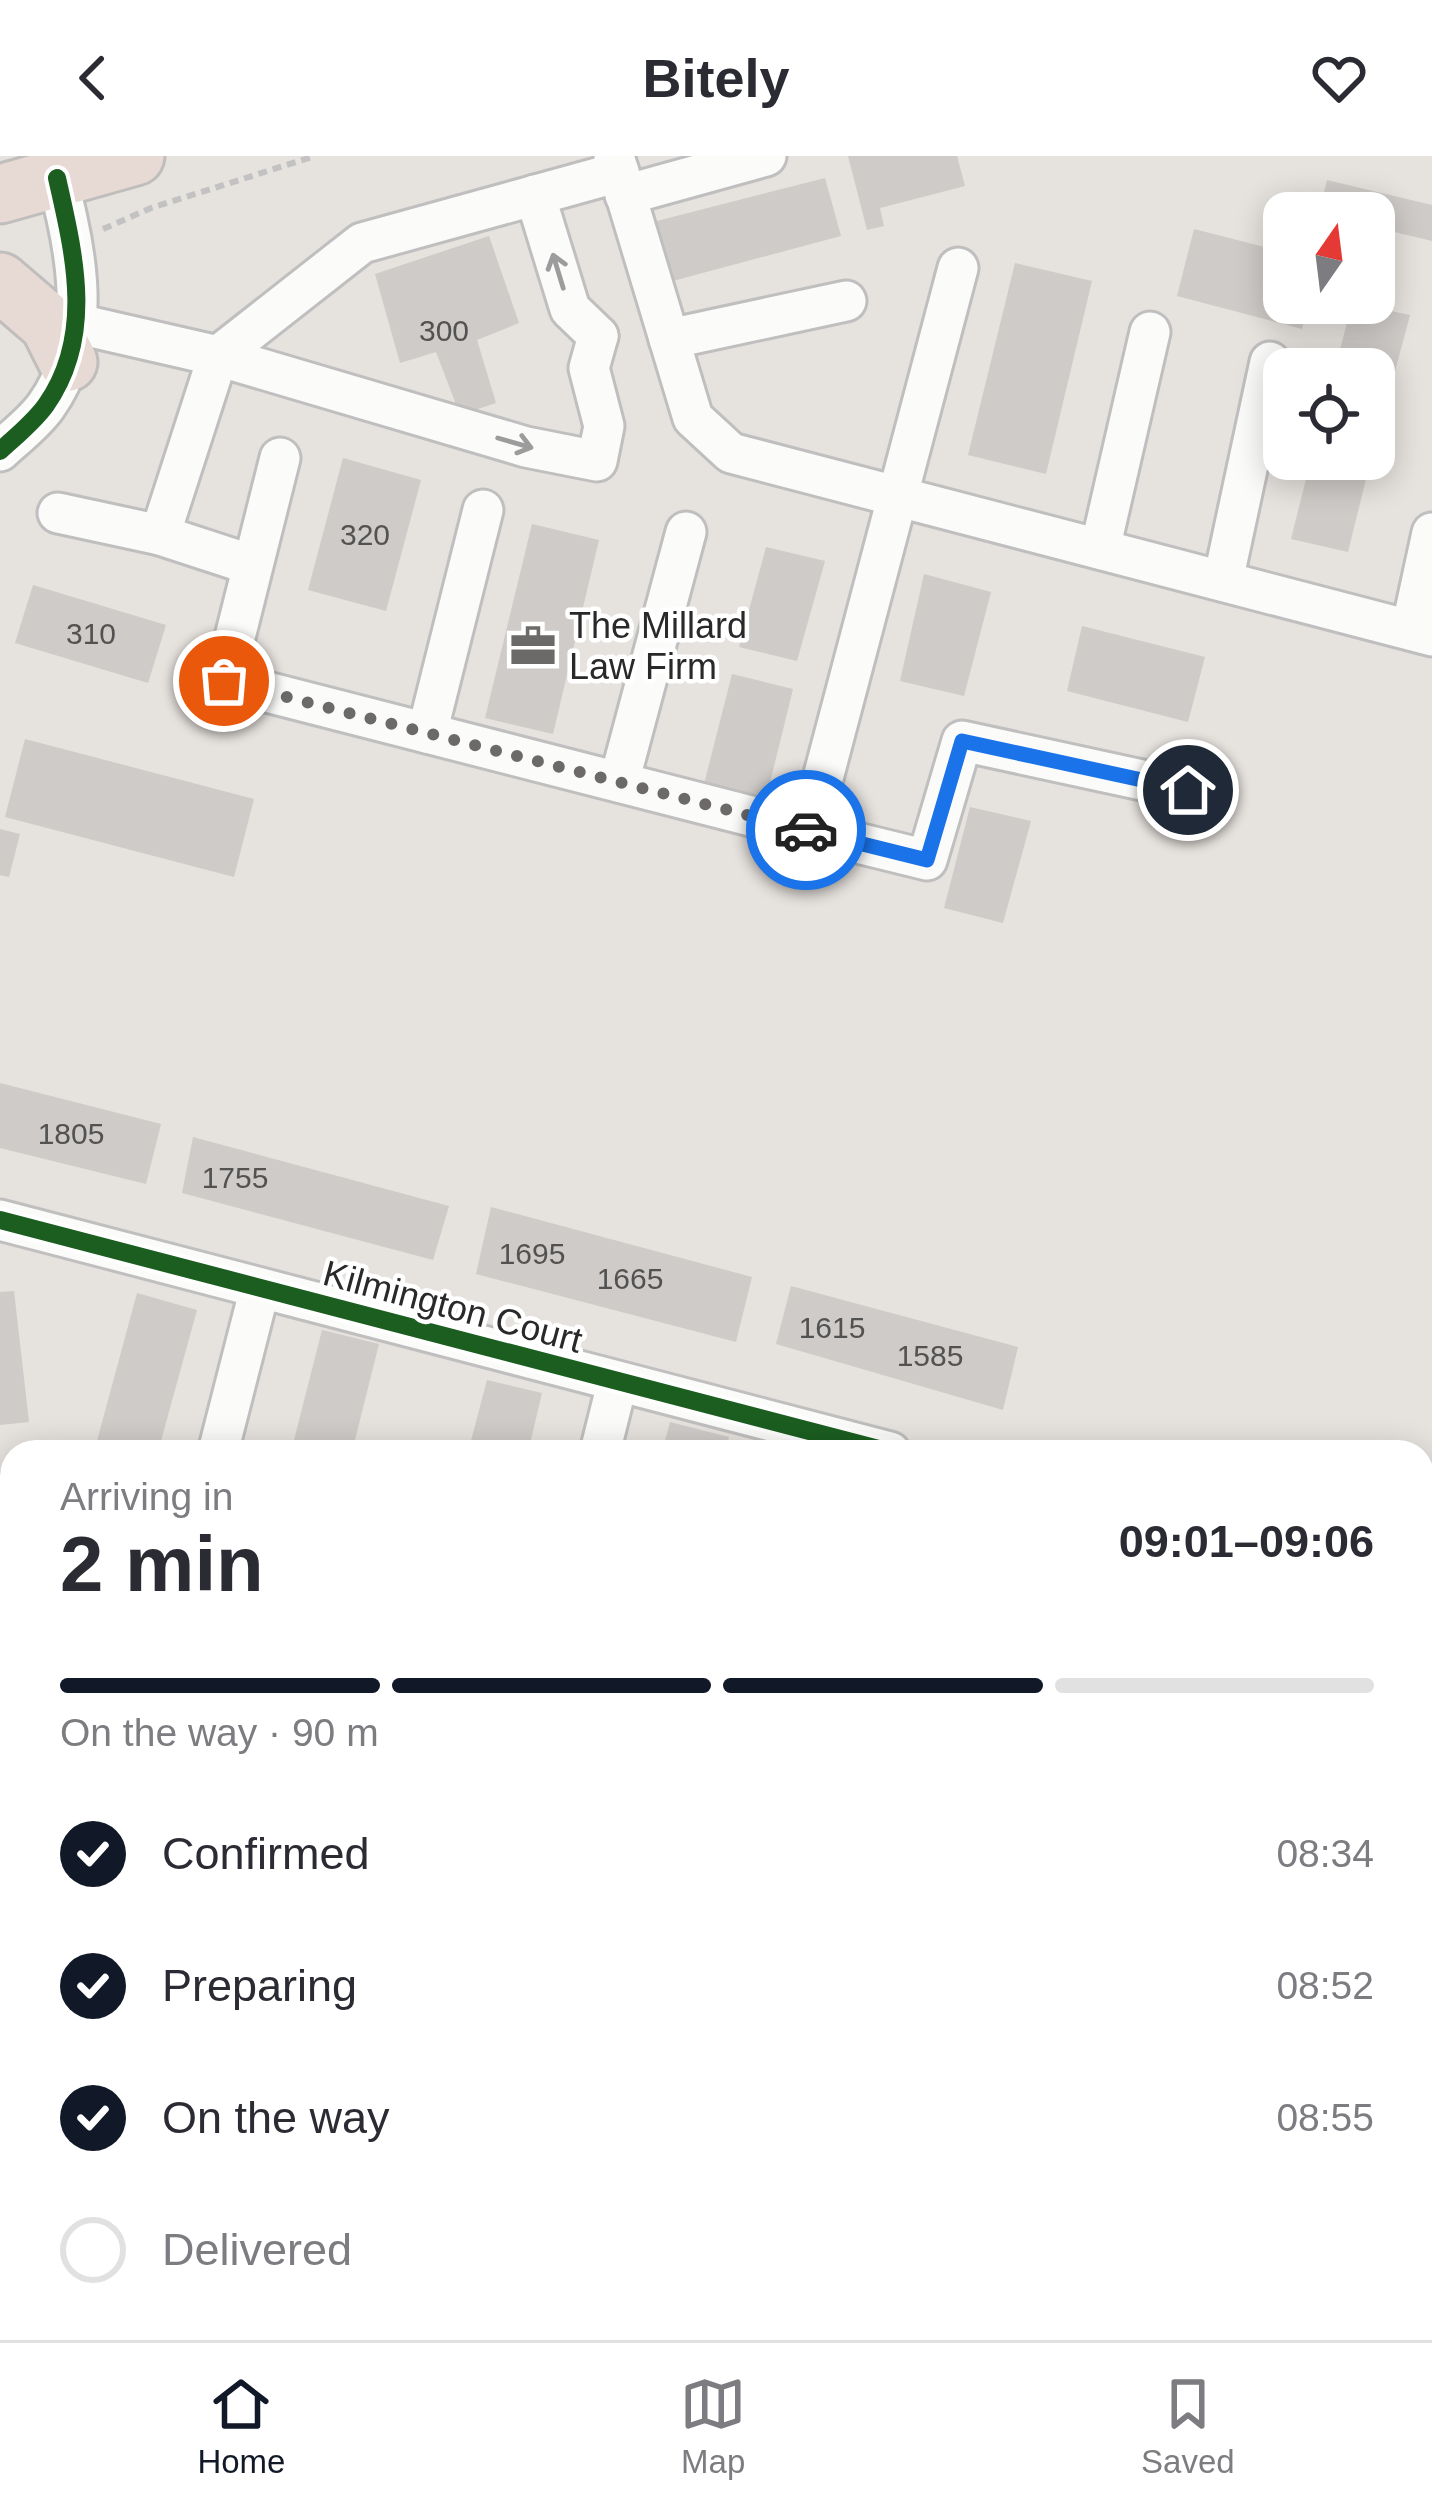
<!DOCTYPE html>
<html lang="en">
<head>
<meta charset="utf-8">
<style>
	body { margin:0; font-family:Arial,sans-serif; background:#f7f7f7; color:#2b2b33; height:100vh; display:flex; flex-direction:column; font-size:45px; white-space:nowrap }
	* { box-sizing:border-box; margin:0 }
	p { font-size:39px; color:#7c7c81 }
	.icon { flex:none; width:66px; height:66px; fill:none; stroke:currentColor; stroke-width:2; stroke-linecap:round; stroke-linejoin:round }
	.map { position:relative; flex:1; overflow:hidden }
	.panel { position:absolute; left:0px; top:1284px; width:1434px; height:900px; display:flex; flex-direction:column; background:#fff; border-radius:36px 36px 0 0; box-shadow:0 6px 30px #0003 }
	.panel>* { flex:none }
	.needle { width:78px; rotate:14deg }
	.buttons { position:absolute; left:1263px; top:36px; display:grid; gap:24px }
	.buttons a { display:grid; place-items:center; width:132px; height:132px; border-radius:24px; background:#fff; box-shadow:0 6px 30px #0003; font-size:60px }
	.pin { position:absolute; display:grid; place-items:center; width:102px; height:102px; color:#fff; margin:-51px; border:6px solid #fff; border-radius:50%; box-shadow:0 3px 12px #0007 }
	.courier { position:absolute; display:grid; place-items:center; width:120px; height:120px; margin:-60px; border:9px solid #1a73e8; border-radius:50%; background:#fff; color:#222; box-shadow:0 3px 15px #0007 }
	.summary em { font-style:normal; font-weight:700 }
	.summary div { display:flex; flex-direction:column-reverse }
	.summary { display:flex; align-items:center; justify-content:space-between; height:204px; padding:0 60px }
	h1 { font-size:78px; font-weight:700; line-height:90px }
	.bar { display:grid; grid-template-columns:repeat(4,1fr); gap:18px 12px; align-content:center; height:144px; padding:0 60px }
	.bar i { height:15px; border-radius:9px; background:#e1e1e2 }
	.bar .selected { background:#111827 }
	.bar p { grid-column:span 4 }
	ol { padding:0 60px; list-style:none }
	li { display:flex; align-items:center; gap:36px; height:132px }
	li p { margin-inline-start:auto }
	li .icon { padding:12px; border-radius:50%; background:#111827; color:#fff; stroke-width:4 }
	li:last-child { color:#7c7c81 }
	li i { width:66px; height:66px; border:6px solid #e1e1e2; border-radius:50% }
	header { display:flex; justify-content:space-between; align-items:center; height:156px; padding:0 60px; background:#fff; font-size:54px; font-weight:700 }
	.tab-bar { display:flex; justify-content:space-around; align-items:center; height:168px; border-top:3px solid #e1e1e2; background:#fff; font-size:33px; color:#7c7c81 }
	.tab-bar a { display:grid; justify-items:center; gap:6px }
	.tab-bar .selected { color:#111827 }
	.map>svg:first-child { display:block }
	.building { fill:#cecbc8 }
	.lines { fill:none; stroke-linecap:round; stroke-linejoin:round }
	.minor-casing { stroke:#c0bfc0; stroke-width:45 }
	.highway-casing { stroke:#bfbebc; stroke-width:63 }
	.path { stroke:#c3c2c2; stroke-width:6; stroke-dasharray:9 6; stroke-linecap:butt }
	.minor { stroke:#fbfbfa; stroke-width:39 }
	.highway { stroke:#e7dad4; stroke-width:57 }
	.cycleway-casing { stroke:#fff; stroke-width:26 }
	.cycleway { stroke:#1b5e20; stroke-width:18 }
	.oneway { stroke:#9c9c9c }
	.done { stroke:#6b6a68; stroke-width:12; stroke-dasharray:0 21.6 }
	.route { stroke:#1a73e8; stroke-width:15 }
	.labels { text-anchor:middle; stroke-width:9; stroke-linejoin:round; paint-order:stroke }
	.number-label { font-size:30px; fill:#535252 }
	.poi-label { font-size:36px; fill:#292929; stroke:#fff; text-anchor:start }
	.street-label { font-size:36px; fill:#292929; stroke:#fff }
</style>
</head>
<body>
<header><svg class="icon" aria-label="back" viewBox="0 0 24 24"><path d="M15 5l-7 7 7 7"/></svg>Bitely<svg class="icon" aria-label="heart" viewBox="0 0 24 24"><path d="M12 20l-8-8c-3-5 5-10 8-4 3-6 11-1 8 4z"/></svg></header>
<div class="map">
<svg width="1432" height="2184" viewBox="0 0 1432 2184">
	<rect width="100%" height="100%" fill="#e6e2de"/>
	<g class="building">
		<path d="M 848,0 L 957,0 L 965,30 L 880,52 L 884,70 L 867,74 Z"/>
		<path d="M 825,22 L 841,80 L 669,126 L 653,66 Z"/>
		<path d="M 1327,24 L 1432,49 L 1432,85 L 1374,71 L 1374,57 L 1319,57 Z"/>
		<path d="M 1194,73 L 1284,96 L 1284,147 L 1308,147 L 1302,173 L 1177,140 Z"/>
		<path d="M 489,80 L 519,167 L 477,184 L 496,247 L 460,259 L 436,196 L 400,207 L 375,118 Z"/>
		<path d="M 1015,107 L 1092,125 L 1046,318 L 968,299 Z"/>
		<path d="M 1352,147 L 1410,159 L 1382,264 L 1374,262 L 1374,213 L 1335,213 Z"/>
		<path d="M 343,302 L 421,324 L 386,455 L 308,434 Z"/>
		<path d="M 1311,303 L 1371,303 L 1348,396 L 1291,383 Z"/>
		<path d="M 532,368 L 599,384 L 553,578 L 485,562 Z"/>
		<path d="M 766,391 L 825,405 L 797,505 L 739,491 Z"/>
		<path d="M 924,418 L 991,436 L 964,540 L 900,525 Z"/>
		<path d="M 33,429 L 166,469 L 148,527 L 15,487 Z"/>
		<path d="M 1082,470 L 1205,501 L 1188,566 L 1067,535 Z"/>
		<path d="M 732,518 L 793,533 L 765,647 L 703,632 Z"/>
		<path d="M 25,583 L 254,643 L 234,721 L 5,661 Z"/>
		<path d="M 970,651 L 1031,665 L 1003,767 L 944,752 Z"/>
		<path d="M 0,673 L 20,678 L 9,721 L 0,719 Z"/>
		<path d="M 0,927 L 161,968 L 146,1028 L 0,992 Z"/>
		<path d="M 193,981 L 449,1050 L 433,1104 L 182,1037 Z"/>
		<path d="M 491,1051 L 752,1121 L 736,1186 L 476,1118 Z"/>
		<path d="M 791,1130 L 1018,1191 L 1003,1254 L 776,1188 Z"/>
		<path d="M 14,1135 L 29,1266 L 0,1269 L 0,1136 Z"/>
		<path d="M 137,1137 L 197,1154 L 170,1252 L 158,1296 L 94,1296 Z"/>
		<path d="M 322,1174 L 379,1188 L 352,1296 L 291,1296 Z"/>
		<path d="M 487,1224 L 542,1237 L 528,1296 L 468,1296 Z"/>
		<path d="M 670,1266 L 729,1281 L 725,1296 L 662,1296 Z"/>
		<path d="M 0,1314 L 11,1317 L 1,1353 L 0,1352 Z"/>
		<path d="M 0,1508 L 12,1511 L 12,1574 L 0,1571 Z"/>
		<path d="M 0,1705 L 12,1708 L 12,1767 L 0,1764 Z"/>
	</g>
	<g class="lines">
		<g class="minor-casing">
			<g id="minor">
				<path d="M 614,0 L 693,262 L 731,297 L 1432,480"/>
				<path d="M 535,39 L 570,153 L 598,180"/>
				<path d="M 625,39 L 766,0"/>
				<path d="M 958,112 L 809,675 L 927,704 L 962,585 L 1188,634"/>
				<path d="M 78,168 L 218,200 L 526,291 L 597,305 L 604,270 L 589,212 L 598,180"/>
				<path d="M 669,183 L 846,145"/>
				<path d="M 0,295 C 15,281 34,267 46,250 C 99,176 73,80 51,0"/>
				<path d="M 280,302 L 224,525 L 809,675"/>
				<path d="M 58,357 L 160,379 L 218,200 L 362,87 L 619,16"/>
				<path d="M 160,379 L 252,409"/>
				<path d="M 1100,393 L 1150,176"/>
				<path d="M 1223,425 L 1270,206"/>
				<path d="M 1411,474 L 1432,377"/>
				<path d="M 427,577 L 483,354"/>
				<path d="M 619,626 L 686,376"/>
				<path d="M 0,1064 L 890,1296"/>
				<path d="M 218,1296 L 260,1132"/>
				<path d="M 600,1296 L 617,1228"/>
				<path d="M 0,1634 L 12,1638"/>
			</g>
		</g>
		<g class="highway-casing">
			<g id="highway">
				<path d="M 0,38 L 135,0"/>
				<path d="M 0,126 L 49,168 L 68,206"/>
			</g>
		</g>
		<path class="path" d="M 103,73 L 151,52 L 315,0"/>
		<use href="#minor" class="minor"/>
		<use href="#highway" class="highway"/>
		<g class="cycleway-casing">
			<g id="cycleway">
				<path d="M 0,295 C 15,281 34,266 46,249 C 95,179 74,98 57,22"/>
				<path d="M 0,1064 L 890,1296"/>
			</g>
		</g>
		<use href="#cycleway" class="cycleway"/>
	</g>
	<defs><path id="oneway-shaft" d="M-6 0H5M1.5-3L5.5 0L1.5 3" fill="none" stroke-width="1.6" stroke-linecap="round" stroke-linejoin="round" transform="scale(3)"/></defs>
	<g class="oneway">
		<use href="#oneway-shaft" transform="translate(558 115) rotate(-107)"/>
		<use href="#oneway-shaft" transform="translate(515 287) rotate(16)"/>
	</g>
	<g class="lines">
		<path class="done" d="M 224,525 L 806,674"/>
		<path class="route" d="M 806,674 L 927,704 L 962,585 L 1188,634"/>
	</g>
	<defs>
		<g id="office-bare" transform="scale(3.6)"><path d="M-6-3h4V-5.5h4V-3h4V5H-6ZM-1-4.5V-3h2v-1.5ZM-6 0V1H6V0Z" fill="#6b6a68" stroke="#fff" stroke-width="2.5" paint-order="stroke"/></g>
	</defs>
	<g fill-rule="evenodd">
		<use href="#office-bare" x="533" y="490"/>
	</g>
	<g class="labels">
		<g class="number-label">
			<text x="444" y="185">300</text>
			<text x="365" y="389">320</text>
			<text x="91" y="488">310</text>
			<text x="71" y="988">1805</text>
			<text x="235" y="1032">1755</text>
			<text x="532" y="1108">1695</text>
			<text x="630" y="1133">1665</text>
			<text x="832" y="1182">1615</text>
			<text x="930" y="1210">1585</text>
		</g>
		<g class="poi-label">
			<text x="569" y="482">The Millard<tspan x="569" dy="41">Law Firm</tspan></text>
		</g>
		<g class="street-label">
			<text transform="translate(453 1150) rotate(15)" y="13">Kilmington Court</text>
		</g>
	</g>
</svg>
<div class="buttons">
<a><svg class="needle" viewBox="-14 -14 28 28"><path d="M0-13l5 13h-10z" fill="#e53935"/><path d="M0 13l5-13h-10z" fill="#7c7c81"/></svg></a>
<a><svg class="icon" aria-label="locate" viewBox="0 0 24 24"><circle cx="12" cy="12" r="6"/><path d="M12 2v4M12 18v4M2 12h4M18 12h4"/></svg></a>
</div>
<div class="pin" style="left:224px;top:525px;background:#ea580c"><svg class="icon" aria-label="bag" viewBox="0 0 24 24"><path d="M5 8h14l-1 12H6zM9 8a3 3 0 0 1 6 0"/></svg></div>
<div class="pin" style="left:1188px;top:634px;background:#1f2937"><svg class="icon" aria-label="home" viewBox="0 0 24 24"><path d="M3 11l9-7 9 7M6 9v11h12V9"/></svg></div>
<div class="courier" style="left:806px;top:674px"><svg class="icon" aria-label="car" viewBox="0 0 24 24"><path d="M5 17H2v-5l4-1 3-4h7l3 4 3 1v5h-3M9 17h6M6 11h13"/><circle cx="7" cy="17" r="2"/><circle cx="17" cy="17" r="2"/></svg></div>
<section class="panel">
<div class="summary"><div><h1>2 min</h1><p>Arriving in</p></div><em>09:01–09:06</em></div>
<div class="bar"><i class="selected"></i><i class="selected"></i><i class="selected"></i><i></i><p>On the way · 90 m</p></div>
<ol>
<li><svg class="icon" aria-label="check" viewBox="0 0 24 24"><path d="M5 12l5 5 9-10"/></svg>Confirmed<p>08:34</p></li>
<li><svg class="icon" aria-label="check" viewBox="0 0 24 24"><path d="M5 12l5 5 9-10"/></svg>Preparing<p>08:52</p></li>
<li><svg class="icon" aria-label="check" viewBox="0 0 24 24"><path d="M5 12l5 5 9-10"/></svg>On the way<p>08:55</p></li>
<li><i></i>Delivered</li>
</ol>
</section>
</div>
<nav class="tab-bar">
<a class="selected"><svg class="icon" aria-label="home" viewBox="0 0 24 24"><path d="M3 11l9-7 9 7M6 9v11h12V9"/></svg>Home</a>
<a><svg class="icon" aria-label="map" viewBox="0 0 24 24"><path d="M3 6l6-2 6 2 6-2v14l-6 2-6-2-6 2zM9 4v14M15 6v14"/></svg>Map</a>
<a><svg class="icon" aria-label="saved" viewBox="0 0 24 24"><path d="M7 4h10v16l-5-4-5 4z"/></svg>Saved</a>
</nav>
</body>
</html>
